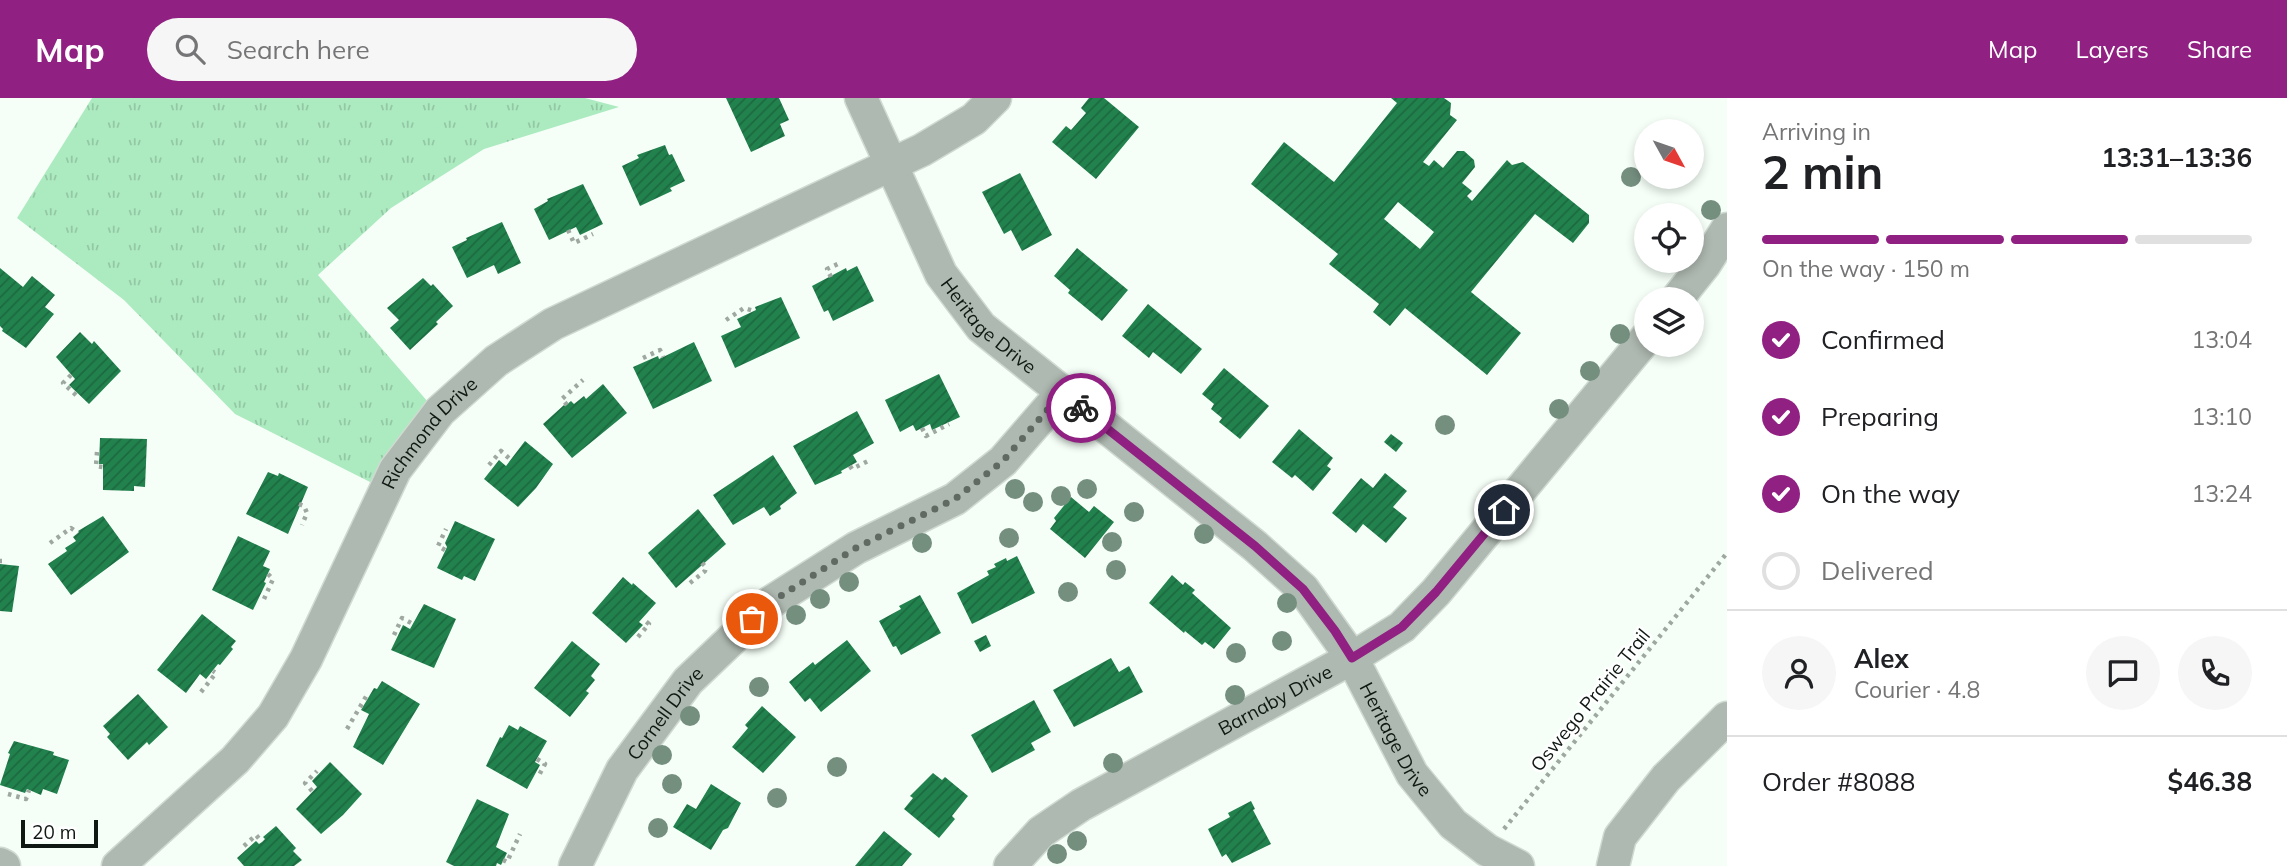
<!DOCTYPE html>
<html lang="en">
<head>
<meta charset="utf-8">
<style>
	body { margin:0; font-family:Mulish,sans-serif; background:#f6f6f6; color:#202124; height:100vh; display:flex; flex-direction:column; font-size:26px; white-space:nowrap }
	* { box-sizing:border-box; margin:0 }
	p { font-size:23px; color:#757577 }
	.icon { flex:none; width:38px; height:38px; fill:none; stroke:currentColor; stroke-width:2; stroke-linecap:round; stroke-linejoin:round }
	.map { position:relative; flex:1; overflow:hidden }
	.drawer { display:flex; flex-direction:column; background:#fff; width:560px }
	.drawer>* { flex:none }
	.needle { width:46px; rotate:130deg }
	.controls { position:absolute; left:1634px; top:21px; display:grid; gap:14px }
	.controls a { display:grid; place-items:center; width:70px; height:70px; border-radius:50%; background:#fff; box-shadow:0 4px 10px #0003; font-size:35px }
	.scale { position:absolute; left:21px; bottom:18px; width:77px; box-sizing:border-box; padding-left:7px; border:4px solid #0f1812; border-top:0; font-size:19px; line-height:24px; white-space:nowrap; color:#0f1812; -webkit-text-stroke:5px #fff; paint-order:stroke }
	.pin { position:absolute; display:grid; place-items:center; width:60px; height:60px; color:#fff; margin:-30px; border:4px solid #fff; border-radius:50%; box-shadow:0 2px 7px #0007 }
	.courier { position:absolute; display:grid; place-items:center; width:70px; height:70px; margin:-35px; border:5px solid #902081; border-radius:50%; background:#fff; color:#222; box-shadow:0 2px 9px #0007 }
	.overview em { font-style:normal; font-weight:700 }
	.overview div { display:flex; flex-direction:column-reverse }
	.overview { display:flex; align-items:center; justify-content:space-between; height:119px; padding:0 35px }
	h1 { font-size:46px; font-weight:700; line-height:52px }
	.bar { display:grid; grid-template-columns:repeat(4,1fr); gap:10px 7px; align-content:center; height:84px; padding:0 35px }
	.bar i { height:9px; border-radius:5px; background:#e0e0e0 }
	.bar .on { background:#902081 }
	.bar p { grid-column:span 4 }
	.line { display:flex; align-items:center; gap:18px; padding:0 35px; border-top:2px solid #e0e0e0 }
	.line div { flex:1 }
	.round { display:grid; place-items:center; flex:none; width:74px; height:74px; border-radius:37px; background:#f6f6f6 }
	ol { padding:0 35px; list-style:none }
	li { display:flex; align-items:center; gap:21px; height:77px }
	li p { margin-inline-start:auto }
	li .icon { padding:7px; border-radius:50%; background:#902081; color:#fff; stroke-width:4 }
	li:last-child { color:#757577 }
	li i { width:38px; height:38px; border:4px solid #e0e0e0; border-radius:50% }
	header { display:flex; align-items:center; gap:42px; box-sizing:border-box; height:98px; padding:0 35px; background:#902081; color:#fff }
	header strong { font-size:33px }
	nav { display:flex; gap:38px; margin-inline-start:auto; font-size:24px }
	.search { width:490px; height:63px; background:#f6f6f6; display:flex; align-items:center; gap:18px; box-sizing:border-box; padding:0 24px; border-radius:38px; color:#757577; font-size:26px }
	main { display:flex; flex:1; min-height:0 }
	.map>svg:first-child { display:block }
	.park { fill:url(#park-tufts) }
	.building { fill:url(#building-hatch); fill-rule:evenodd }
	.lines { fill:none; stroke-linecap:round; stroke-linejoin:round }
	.street-casing { stroke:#d0dad2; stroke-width:35 }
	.path { stroke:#9ea7a0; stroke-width:4.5; stroke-dasharray:3.5 5; stroke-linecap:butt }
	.street { stroke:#aeb9b1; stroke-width:32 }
	.tree { fill:#758f7f }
	.done { stroke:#606962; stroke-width:7; stroke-dasharray:0 12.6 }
	.route { stroke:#902081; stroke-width:9 }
	.labels { text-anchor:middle; stroke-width:5; stroke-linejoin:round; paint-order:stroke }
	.street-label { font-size:19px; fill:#0f1812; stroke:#fff }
</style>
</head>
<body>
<header>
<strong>Map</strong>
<div class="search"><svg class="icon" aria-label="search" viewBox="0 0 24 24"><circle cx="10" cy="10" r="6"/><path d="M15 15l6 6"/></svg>Search here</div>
<nav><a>Map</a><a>Layers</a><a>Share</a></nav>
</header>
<main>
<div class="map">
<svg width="1727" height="768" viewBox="0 0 1727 768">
	<defs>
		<pattern id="park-tufts" width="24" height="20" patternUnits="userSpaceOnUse" patternTransform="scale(1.75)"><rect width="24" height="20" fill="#aceac0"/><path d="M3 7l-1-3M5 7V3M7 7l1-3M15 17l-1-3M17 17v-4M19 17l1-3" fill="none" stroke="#93c8a4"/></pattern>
		<pattern id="building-hatch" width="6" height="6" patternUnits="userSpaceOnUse" patternTransform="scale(1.75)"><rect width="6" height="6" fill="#22824e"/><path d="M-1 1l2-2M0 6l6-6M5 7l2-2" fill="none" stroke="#1c693f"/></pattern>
	</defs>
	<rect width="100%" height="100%" fill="#f5fff7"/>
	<path class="park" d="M 92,0 L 585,0 L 619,9 L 484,51 L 391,110 L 318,177 L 428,304 L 393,347 L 372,385 L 235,316 L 124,202 L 17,120 Z"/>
	<g class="building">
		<path d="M 726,0 L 779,0 L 789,22 L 780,26 L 785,38 L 751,54 Z"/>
		<path d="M 1089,0 L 1104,0 L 1139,29 L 1096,81 L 1052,44 L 1066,28 L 1071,32 L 1086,15 L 1081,10 Z"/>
		<path d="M 1391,0 L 1444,0 L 1451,5 L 1450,17 L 1457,22 L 1423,64 L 1429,68 L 1434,62 L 1443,70 L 1457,53 L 1464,53 L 1474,62 L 1475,69 L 1462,85 L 1472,93 L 1467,98 L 1472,103 L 1507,62 L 1512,67 L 1523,64 L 1589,117 L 1589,125 L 1573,145 L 1535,116 L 1471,194 L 1521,235 L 1487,277 L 1405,210 L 1390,228 L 1373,214 L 1379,206 L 1329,166 L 1338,156 L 1251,86 L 1284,44 L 1334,84 L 1397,5 ZM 1398,104 L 1434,134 L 1420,151 L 1384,121 Z"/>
		<path d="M 665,47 L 669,57 L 672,56 L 685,83 L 670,90 L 672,93 L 640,108 L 622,68 L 639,60 L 637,57 Z"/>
		<path d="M 1020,75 L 1052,137 L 1022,153 L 1011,132 L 1004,136 L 982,94 Z"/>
		<path d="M 583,86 L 603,126 L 580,137 L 576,129 L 549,142 L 534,111 L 548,103 L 547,101 Z"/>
		<path d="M 502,124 L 521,165 L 498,176 L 494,167 L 467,180 L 452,149 L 467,142 L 466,140 Z"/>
		<path d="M 1077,150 L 1128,192 L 1102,223 L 1068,195 L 1070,192 L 1054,178 Z"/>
		<path d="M 857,168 L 874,203 L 833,223 L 828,212 L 824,214 L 812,188 L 846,170 L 847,173 Z"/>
		<path d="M 0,170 L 23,189 L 32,178 L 55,197 L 45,209 L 54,216 L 26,250 L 2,233 L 3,231 L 0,228 Z"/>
		<path d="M 423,180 L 431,188 L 433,186 L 453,208 L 436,224 L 438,226 L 410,252 L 390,230 L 399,222 L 387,210 Z"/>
		<path d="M 781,199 L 800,240 L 735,270 L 721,238 L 741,229 L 737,221 L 756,212 L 755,209 Z"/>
		<path d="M 1148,206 L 1202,251 L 1181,276 L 1153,254 L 1149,260 L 1122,238 Z"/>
		<path d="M 80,234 L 92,246 L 94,243 L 121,273 L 89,306 L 69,287 L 75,281 L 56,259 Z"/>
		<path d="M 694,244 L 712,283 L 653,311 L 633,269 L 658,258 L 659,261 Z"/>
		<path d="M 1224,270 L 1269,308 L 1240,341 L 1219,324 L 1222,320 L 1211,311 L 1214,306 L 1202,296 Z"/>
		<path d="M 939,276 L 960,319 L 932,332 L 930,326 L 916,333 L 913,327 L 900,334 L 885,302 Z"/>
		<path d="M 603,286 L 627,315 L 572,360 L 543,326 L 564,307 L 565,308 L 571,303 L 574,306 L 584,298 L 586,301 Z"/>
		<path d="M 857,313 L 874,345 L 853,357 L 857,364 L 841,373 L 842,375 L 815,387 L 793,348 Z"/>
		<path d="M 1299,331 L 1333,360 L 1327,368 L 1331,371 L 1313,393 L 1295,377 L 1292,380 L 1272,364 Z"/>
		<path d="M 1391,336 L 1403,345 L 1396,354 L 1384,344 Z"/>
		<path d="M 100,340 L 147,341 L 145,389 L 134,388 L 134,393 L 103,392 L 103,366 L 99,366 Z"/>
		<path d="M 525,343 L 553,366 L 536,390 L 518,409 L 484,381 L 499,362 L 506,368 Z"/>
		<path d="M 773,357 L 797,395 L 780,408 L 781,411 L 770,418 L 764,409 L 733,427 L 713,397 Z"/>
		<path d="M 268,374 L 278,378 L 279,375 L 308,389 L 288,436 L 246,416 Z"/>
		<path d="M 1385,375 L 1407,393 L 1393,409 L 1407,420 L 1386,445 L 1363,426 L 1356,435 L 1332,415 L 1361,380 L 1373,390 Z"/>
		<path d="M 1071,399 L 1089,414 L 1094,408 L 1114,424 L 1085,460 L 1050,431 L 1056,423 L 1054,420 Z"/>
		<path d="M 698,411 L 726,446 L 676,490 L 648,455 Z"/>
		<path d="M 103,418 L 129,454 L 71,497 L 48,466 L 67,453 L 65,450 L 76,443 L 73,439 L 79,434 L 78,433 Z"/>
		<path d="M 455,423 L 495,441 L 475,483 L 464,478 L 462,482 L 437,470 L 447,449 L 445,445 Z"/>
		<path d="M 238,438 L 270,453 L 263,468 L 270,471 L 264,484 L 266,485 L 253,512 L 212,492 Z"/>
		<path d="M 1017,458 L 1035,495 L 972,526 L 957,495 L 989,477 L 987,473 L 996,469 L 994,466 L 1006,460 L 1007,463 Z"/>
		<path d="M 0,466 L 19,468 L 12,514 L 0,513 Z"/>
		<path d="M 1172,477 L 1183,487 L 1185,484 L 1195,492 L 1192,495 L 1231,530 L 1214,551 L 1205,544 L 1202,547 L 1185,533 L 1184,535 L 1149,505 Z"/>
		<path d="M 623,479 L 632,487 L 633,485 L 656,505 L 639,524 L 643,527 L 626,545 L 592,515 Z"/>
		<path d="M 920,497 L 941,535 L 901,557 L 896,548 L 893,549 L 879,523 L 901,511 L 899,508 Z"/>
		<path d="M 424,506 L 456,521 L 434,570 L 391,552 L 403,527 L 410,531 Z"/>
		<path d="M 202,516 L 236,543 L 231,549 L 233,551 L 220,567 L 218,566 L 206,581 L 200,576 L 186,595 L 157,572 Z"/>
		<path d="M 986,537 L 991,548 L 980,554 L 974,543 Z"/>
		<path d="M 847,542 L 871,573 L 821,614 L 810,600 L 805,604 L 789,584 L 813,564 L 815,567 Z"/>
		<path d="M 572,543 L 600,566 L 591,578 L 595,582 L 586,593 L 589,595 L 570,619 L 534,590 Z"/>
		<path d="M 1111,560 L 1119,574 L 1129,568 L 1143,594 L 1074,629 L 1053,592 Z"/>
		<path d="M 382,583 L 420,606 L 383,667 L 353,649 L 369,616 L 361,612 L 374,590 L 377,591 Z"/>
		<path d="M 138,596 L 168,629 L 149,647 L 147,644 L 128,662 L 107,639 L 110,636 L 103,628 Z"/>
		<path d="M 1034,602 L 1051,634 L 1031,645 L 1035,652 L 992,675 L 971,637 Z"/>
		<path d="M 762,608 L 796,639 L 763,675 L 732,649 L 748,630 L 745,627 Z"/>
		<path d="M 509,627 L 518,632 L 520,628 L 547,643 L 535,664 L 540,667 L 527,691 L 486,668 L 500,639 L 502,640 Z"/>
		<path d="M 14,643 L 54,654 L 53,657 L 69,662 L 57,696 L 43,691 L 41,697 L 27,691 L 25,695 L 0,687 L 10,656 L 8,655 Z"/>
		<path d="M 330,664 L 362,696 L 343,717 L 321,736 L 296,711 L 317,689 L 312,683 Z"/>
		<path d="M 933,675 L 942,682 L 945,679 L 968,698 L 952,718 L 955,721 L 939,740 L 904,711 L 913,700 L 910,698 Z"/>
		<path d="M 711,686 L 741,705 L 728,730 L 723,732 L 711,752 L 673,729 L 687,706 L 696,711 Z"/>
		<path d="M 477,701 L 509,716 L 496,749 L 507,755 L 501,767 L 497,765 L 496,768 L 454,768 L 446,764 Z"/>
		<path d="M 1251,703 L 1255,711 L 1253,712 L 1271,746 L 1232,765 L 1226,756 L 1222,759 L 1208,731 L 1230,719 L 1228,715 Z"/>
		<path d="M 276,728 L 296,750 L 293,753 L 302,762 L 294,768 L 244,768 L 237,760 L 256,743 L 259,746 L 262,744 L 265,741 L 263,739 Z"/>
		<path d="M 884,733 L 912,756 L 902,768 L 855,768 Z"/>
	</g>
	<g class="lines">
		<g class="street-casing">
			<g id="street">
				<path id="s1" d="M 861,0 L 941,176 L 981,229 L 1255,448 L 1303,491 L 1352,560 L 1412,676 L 1453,726 L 1487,752 L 1518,768"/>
				<path d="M 1677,201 L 1705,166 L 1727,131"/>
				<path d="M 0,766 L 4,768"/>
				<path id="s2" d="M 118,768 L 235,662 L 273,618 L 306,561 L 395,372 L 440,313 L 496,263 L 553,226 L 922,52 L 974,21 L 995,0"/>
				<path id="s3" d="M 575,768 L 622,672 L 688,583 L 771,504 L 856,450 L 955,401 L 1003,363 L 1062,295"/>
				<path id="s4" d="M 1010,768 L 1041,734 L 1081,707 L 1352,560 L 1402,529 L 1436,494 L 1647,239"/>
				<path d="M 1613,768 L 1620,739 L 1666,680 L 1727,620"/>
			</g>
		</g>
		<g class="path">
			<path d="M 568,132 L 574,145 L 593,136"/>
			<path d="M 831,179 L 827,171 L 842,164"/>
			<path d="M 726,222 L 744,210 L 754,213"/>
			<path d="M 643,260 L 660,252 L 663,259"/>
			<path d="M 71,277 L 63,285 L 77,298"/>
			<path d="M 567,307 L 562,301 L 583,282"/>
			<path d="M 922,330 L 926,338 L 949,326"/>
			<path d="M 97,354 L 96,368 L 103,369"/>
			<path d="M 489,367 L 501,353 L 511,362"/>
			<path d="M 850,368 L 852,371 L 868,363"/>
			<path d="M 299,406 L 304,408 L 307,415 L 302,427"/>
			<path d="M 50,445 L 71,430 L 78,435"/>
			<path d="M 445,452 L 438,448 L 446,431"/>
			<path d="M 0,463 L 2,463"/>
			<path d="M 690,485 L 705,473 L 706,469 L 702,465"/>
			<path d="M 264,501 L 273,481 L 268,476"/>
			<path d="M 394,537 L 402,520 L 413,526"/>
			<path d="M 638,539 L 649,526 L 643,521"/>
			<path d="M 201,594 L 216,575 L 213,573"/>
			<path d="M 347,631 L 367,597 L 369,598"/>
			<path d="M 537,661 L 545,666 L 538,679"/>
			<path d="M 312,693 L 305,685 L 317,673"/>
			<path d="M 8,696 L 26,701 L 29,692"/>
			<path d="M 1504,731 L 1727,455"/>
			<path d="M 244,748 L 256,737 L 262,744"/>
			<path d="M 503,762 L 507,764 L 520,736"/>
		</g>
		<use href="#street" class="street"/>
	</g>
	<g class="tree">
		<circle cx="1631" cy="79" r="10"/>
		<circle cx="1711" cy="112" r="10"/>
		<circle cx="1620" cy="236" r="10"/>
		<circle cx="1590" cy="273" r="10"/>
		<circle cx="1559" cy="311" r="10"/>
		<circle cx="1445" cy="327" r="10"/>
		<circle cx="1015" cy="391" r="10"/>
		<circle cx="1087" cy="391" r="10"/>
		<circle cx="1061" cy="398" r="10"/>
		<circle cx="1033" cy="404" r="10"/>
		<circle cx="1134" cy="414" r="10"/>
		<circle cx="1204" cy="436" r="10"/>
		<circle cx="1009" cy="440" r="10"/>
		<circle cx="1112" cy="444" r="10"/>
		<circle cx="922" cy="445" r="10"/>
		<circle cx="1116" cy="472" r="10"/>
		<circle cx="849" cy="484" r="10"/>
		<circle cx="1068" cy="494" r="10"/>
		<circle cx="820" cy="501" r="10"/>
		<circle cx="1287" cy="505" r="10"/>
		<circle cx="796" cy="517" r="10"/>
		<circle cx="1282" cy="543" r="10"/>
		<circle cx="1236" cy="555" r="10"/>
		<circle cx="759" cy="589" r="10"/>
		<circle cx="1235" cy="597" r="10"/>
		<circle cx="690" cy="618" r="10"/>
		<circle cx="662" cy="657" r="10"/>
		<circle cx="1113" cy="665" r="10"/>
		<circle cx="837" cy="669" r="10"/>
		<circle cx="672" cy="686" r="10"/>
		<circle cx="777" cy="700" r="10"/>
		<circle cx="658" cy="730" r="10"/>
		<circle cx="1077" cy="743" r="10"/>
		<circle cx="1057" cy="756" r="10"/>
	</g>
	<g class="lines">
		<path class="done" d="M 752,521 L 771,504 L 856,450 L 955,401 L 1003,363 L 1062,295 L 1081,310"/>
		<path class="route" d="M 1081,310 L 1255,448 L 1303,491 L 1335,533 L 1352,560 L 1402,529 L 1436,494 L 1504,412"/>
	</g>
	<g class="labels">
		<g class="street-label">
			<text dy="7" stroke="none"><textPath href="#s1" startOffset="264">Heritage Drive</textPath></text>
			<text dy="7" stroke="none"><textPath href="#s2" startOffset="541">Richmond Drive</textPath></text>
			<text dy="7" stroke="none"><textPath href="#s4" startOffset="315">Barnaby Drive</textPath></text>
			<text transform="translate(1590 602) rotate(-51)" y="7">Oswego Prairie Trail</text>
			<text dy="7" stroke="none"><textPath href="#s3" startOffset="178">Cornell Drive</textPath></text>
			<text dy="7" stroke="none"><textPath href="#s1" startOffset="852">Heritage Drive</textPath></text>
		</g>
	</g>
</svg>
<div class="controls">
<a><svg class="needle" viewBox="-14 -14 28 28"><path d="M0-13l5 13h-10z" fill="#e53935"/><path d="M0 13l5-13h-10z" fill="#757577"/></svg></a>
<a><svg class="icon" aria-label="locate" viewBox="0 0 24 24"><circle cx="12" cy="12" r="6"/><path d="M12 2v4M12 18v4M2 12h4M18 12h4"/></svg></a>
<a><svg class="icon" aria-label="layers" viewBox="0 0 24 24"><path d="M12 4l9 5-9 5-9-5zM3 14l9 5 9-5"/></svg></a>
</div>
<div class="scale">20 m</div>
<div class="pin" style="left:752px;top:521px;background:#ea580c"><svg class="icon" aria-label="bag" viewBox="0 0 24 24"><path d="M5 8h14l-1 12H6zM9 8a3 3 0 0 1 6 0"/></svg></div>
<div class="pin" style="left:1504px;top:412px;background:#1f2937"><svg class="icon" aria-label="home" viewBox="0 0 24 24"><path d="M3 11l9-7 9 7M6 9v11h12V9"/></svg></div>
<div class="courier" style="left:1081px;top:310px"><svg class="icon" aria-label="bike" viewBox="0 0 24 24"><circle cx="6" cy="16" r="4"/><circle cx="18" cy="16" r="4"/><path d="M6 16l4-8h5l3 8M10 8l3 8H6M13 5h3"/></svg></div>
</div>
<section class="drawer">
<div class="overview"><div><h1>2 min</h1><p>Arriving in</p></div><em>13:31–13:36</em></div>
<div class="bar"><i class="on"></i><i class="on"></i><i class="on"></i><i></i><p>On the way · 150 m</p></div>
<ol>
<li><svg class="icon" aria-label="check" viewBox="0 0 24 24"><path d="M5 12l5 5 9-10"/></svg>Confirmed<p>13:04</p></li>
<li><svg class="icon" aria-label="check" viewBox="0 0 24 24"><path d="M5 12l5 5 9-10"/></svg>Preparing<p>13:10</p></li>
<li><svg class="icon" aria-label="check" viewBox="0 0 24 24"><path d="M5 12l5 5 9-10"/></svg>On the way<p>13:24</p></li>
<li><i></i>Delivered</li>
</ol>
<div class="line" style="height:126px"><a class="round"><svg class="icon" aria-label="person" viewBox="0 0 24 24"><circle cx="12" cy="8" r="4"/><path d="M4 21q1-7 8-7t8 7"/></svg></a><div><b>Alex</b><p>Courier · 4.8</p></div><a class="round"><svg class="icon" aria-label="chat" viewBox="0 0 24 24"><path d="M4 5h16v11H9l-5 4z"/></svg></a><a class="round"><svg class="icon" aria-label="phone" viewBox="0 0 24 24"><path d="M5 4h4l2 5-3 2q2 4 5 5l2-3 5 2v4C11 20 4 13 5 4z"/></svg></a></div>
<div class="line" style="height:91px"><div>Order #8088</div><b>$46.38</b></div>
</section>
</main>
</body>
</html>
